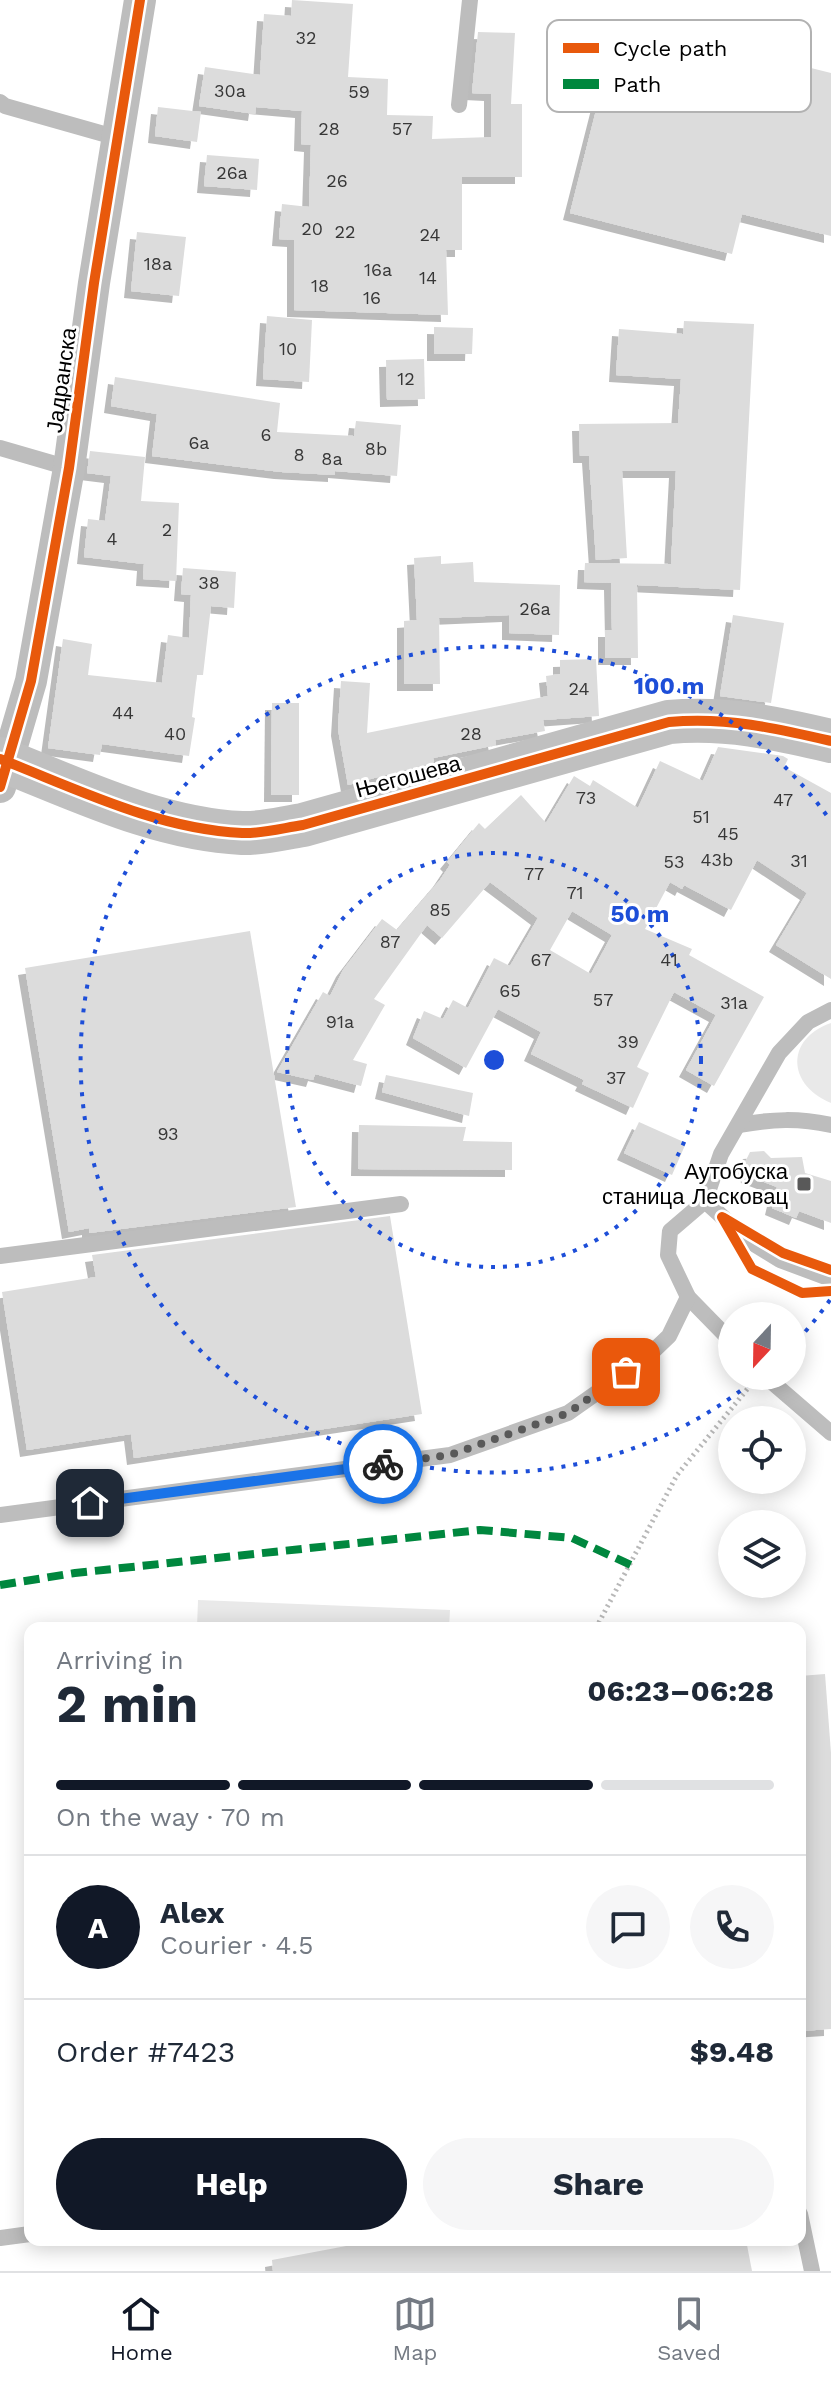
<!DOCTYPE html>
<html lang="en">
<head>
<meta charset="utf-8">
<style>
	body { margin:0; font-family:"Work Sans",sans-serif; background:#f6f6f7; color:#1f2937; height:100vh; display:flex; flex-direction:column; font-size:30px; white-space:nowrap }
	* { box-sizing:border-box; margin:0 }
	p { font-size:26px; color:#747a83 }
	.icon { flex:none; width:44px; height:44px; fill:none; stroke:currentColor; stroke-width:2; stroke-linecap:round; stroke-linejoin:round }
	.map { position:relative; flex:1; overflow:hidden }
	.panel { position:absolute; left:24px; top:1622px; width:782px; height:624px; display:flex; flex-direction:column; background:#fff; border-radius:16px; box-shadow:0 4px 20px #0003 }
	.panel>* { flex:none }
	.needle { width:52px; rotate:202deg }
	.fabs { position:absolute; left:718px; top:1302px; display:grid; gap:16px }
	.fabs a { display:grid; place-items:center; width:88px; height:88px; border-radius:50%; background:#fff; box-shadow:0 4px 20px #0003; font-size:40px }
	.pin { position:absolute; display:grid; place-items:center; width:68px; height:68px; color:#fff; margin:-34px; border-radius:16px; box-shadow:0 4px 12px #0006 }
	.courier { position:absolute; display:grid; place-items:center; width:80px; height:80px; margin:-40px; border:6px solid #1a73e8; border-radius:50%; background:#fff; color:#222; box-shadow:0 2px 10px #0007 }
	.overview em { font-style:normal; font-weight:700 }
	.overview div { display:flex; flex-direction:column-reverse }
	.overview { display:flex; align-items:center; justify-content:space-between; height:136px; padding:0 32px }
	h1 { font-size:52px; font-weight:700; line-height:60px }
	.bar { display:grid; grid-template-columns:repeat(4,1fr); gap:12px 8px; align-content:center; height:96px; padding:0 32px }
	.bar i { height:10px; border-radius:6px; background:#e0e1e3 }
	.bar .selected { background:#111827 }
	.bar p { grid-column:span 4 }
	.line { display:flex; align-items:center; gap:20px; padding:0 32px; border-top:2px solid #e0e1e3 }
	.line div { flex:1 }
	.round { display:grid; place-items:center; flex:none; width:84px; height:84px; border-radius:42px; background:#f6f6f7 }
	.action { display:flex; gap:16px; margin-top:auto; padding:16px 32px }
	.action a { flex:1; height:92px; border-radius:48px; background:#111827; color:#fff; font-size:32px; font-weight:700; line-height:92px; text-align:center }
	.action a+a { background:#f6f6f7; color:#1f2937 }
	.dock { display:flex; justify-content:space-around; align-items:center; height:112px; border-top:2px solid #e0e1e3; background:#fff; font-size:22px; color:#747a83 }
	.dock a { display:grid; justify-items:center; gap:4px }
	.dock .selected { color:#111827 }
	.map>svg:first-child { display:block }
	.green { fill:#e9e9e9 }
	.building { fill:#dcdcdc; fill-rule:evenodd; filter:url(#shadow) }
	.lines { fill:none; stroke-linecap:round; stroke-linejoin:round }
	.path { stroke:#b8b8b8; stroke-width:5; stroke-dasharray:2 4; stroke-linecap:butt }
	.lane { stroke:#bdbdbd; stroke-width:16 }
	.street { stroke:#bdbdbd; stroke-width:32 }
	.secondary { stroke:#c0c0c0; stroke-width:44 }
	.quiet { stroke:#00873e; stroke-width:8; stroke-dasharray:16 8; stroke-linecap:butt }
	.cycleway-casing { stroke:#fff; stroke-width:15 }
	.cycleway { stroke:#e8590c; stroke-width:10 }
	.done { stroke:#595959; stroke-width:8; stroke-dasharray:0 14.4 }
	.route { stroke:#1a73e8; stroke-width:10 }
	.ring { fill:none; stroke:#1d4ed8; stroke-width:4; stroke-dasharray:4 8 }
	.poi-dot { fill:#595959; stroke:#fff; stroke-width:3 }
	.labels { text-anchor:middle; stroke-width:6; stroke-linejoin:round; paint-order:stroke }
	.number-label { font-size:18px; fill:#373737 }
	.street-label { font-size:22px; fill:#000; stroke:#fff }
	.poi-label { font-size:22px; fill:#000; stroke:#fff; text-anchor:end }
	.key { fill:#fff; stroke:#b2b2b2; stroke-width:2 }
	.key-label { font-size:22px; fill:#000 }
	.centre { fill:#1d4ed8; stroke:#fff; stroke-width:4 }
	.ring-label { font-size:24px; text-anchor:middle; font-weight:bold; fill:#1d4ed8; stroke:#fff; stroke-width:6; stroke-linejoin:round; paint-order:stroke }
</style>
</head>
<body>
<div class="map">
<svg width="831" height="2271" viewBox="0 0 831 2271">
	<defs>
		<filter id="shadow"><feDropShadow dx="-7" dy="7" stdDeviation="0" flood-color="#0004"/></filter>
	</defs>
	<rect width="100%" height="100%" fill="#fff"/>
	<g class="green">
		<path d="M 831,1023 L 831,1103 C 787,1085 785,1039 831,1023 Z"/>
		<path d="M 198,1600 L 450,1610 L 449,1628 L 197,1628 Z"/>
	</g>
	<g class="building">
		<path d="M 292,0 L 353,4 L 348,77 L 388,79 L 387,115 L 433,116 L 432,139 L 491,137 L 491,94 L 472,93 L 478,32 L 515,33 L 511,104 L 522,104 L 522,177 L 462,177 L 462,250 L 446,250 L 448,315 L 294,310 L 294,240 L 279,239 L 282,204 L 309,207 L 311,145 L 301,144 L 302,111 L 256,107 L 255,114 L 199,106 L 205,67 L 260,75 L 264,14 L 291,16 Z"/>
		<path d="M 619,20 L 831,73 L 831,236 L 742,214 L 732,254 L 570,213 Z"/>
		<path d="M 158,107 L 201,112 L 197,142 L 155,136 Z"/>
		<path d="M 207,155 L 259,159 L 257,190 L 204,186 Z"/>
		<path d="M 137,232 L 186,237 L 179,296 L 131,291 Z"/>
		<path d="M 267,316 L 312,320 L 309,382 L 263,379 Z"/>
		<path d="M 684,321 L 754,324 L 740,590 L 637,585 L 638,658 L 605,658 L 605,630 L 612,630 L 611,583 L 584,582 L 585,563 L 671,564 L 676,471 L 622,471 L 627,558 L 596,560 L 589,456 L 580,456 L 579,424 L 678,423 L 681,379 L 616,375 L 619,329 L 683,334 Z"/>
		<path d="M 434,327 L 473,328 L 472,354 L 434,354 Z"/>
		<path d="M 424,359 L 425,399 L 387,400 L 386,360 Z"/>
		<path d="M 115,377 L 280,403 L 277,432 L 354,436 L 356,421 L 401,425 L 397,476 L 335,471 L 335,475 L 281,472 L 152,456 L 157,414 L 111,406 Z"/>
		<path d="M 90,451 L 145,457 L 141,501 L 179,503 L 176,581 L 143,579 L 144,564 L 84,557 L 88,519 L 105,521 L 111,476 L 87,473 Z"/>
		<path d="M 441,556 L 441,564 L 473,562 L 474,582 L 560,585 L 559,635 L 509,633 L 509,615 L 439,618 L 440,684 L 404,684 L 404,621 L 417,620 L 414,558 Z"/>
		<path d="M 183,568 L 236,572 L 234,608 L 211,606 L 203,675 L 197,675 L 192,717 L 195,718 L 189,756 L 102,744 L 100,755 L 48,748 L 63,639 L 92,644 L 88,675 L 162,683 L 168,635 L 189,638 L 191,595 L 181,594 Z"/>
		<path d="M 733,615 L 784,623 L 771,703 L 720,696 Z"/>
		<path d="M 596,659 L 599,716 L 543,720 L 545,731 L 495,740 L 496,745 L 433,758 L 434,762 L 348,785 L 338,729 L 341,681 L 370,683 L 367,733 L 548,696 L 546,676 L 560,674 L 560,660 Z"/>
		<path d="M 272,703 L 299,703 L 299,795 L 271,795 Z"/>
		<path d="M 718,747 L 783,756 L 788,759 L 784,767 L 831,793 L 831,979 L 776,945 L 807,893 L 757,860 L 731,910 L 684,885 L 682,889 L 670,882 L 645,929 L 692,949 L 689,955 L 764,997 L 714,1086 L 686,1070 L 716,1015 L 674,992 L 637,1067 L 649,1073 L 633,1108 L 582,1084 L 584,1080 L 531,1054 L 541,1032 L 498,1009 L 466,1068 L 413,1038 L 424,1011 L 443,1019 L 453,1000 L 468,1008 L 494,958 L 510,966 L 538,918 L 490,882 L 442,938 L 427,925 L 374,999 L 385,1005 L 353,1060 L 367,1064 L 361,1086 L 315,1074 L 313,1080 L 277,1072 L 323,992 L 330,996 L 343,970 L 382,919 L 397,930 L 440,880 L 450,865 L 447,862 L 479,823 L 485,829 L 521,795 L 546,823 L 574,776 L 590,786 L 593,780 L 638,808 L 660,761 L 703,781 ZM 572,911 L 612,935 L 591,974 L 550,950 Z"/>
		<path d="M 250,931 L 296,1207 L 89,1233 L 89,1228 L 69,1232 L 25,968 Z"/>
		<path d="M 386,1075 L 473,1093 L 469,1116 L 382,1092 Z"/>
		<path d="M 639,1122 L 686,1143 L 672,1175 L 624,1153 Z"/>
		<path d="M 359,1125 L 466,1127 L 463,1141 L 512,1142 L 512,1170 L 358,1169 Z"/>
		<path d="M 764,1151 L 771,1158 L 802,1157 L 805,1173 L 831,1181 L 831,1223 L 799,1211 L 796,1218 L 772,1208 L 777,1187 L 748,1176 L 744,1164 L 750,1152 Z"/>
		<path d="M 390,1216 L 422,1414 L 134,1458 L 131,1434 L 27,1450 L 2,1292 L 96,1277 L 92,1255 Z"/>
		<path d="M 825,1674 L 831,1753 L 831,2029 L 800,2031 L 800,1676 Z"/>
		<path d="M 378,2240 L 746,2240 L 752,2271 L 273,2271 L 272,2260 Z"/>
	</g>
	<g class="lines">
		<path class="path" d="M 596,1628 L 677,1475 L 749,1387"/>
		<g class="lane">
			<path d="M 0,102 L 5,106 L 118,138"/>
			<path d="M 459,105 L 470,0"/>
			<path d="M 0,448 L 69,468"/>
			<path d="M 740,1125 C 772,1119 799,1118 831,1125"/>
			<path d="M 705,1201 L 749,1241 L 780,1260 L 831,1279"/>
			<path d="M 0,1256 L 401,1204"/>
			<path d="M 732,1342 L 688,1297 L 668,1255 L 670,1231 L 705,1201 L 721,1154 L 779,1053 L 808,1022 L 831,1010"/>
			<path d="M 765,1376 L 831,1433"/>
			<path d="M 0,1515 L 450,1455 L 568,1413 L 646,1358 L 669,1336 L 688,1297"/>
			<path d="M 800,2214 L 812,2271"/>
			<path d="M 0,2238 L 30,2234"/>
		</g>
		<path class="street" d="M 0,787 L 31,681 L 69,468 L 94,283 L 140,0"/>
		<path class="secondary" d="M 0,759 C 77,789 157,829 242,833 C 261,834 283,828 303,825 L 669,722 C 728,717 775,728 831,741"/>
		<path class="quiet" d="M 0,1585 L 75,1573 L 480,1530 L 572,1538 L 631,1565"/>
		<g class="cycleway-casing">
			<g id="cycleway">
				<path d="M 0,759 C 77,789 157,829 242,833 C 261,834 283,828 303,825 L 669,722 C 728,717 775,728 831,741"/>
				<path d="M 0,787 L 31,681 L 69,468 L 94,283 L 140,0"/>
				<path d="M 722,1217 L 752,1269 L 802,1293 L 831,1291"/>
				<path d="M 724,1218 L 783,1253 L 831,1270"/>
			</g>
		</g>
		<use href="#cycleway" class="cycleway"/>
	</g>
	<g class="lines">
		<path class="done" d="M 383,1464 L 450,1455 L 568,1413 L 626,1372"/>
		<path class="route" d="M 90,1503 L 383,1464"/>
	</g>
	<g class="ring">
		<circle cx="494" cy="1060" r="207"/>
		<path d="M830 1300A413 413 0 0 1 794 1344M759 1376A413 413 0 1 1 830 820"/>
	</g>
	<rect class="poi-dot" x="796" y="1176" width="16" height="16" rx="4"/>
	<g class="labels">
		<g class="number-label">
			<text x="306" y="44">32</text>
			<text x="230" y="97">30a</text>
			<text x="359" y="98">59</text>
			<text x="329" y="135">28</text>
			<text x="402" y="135">57</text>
			<text x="232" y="179">26a</text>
			<text x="337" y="187">26</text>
			<text x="312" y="235">20</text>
			<text x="345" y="238">22</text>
			<text x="430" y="241">24</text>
			<text x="158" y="270">18a</text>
			<text x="378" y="276">16a</text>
			<text x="428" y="284">14</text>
			<text x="320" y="292">18</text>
			<text x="372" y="304">16</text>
			<text x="288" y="355">10</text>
			<text x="406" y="385">12</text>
			<text x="266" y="441">6</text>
			<text x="199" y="449">6a</text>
			<text x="376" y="455">8b</text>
			<text x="299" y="461">8</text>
			<text x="332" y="465">8a</text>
			<text x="167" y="536">2</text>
			<text x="112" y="545">4</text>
			<text x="209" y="589">38</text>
			<text x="535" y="615">26a</text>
			<text x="579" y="695">24</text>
			<text x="123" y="719">44</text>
			<text x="175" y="740">40</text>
			<text x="471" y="740">28</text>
			<text x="586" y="804">73</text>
			<text x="783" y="806">47</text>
			<text x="701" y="823">51</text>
			<text x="728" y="840">45</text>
			<text x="717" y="866">43b</text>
			<text x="799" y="867">31</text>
			<text x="674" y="868">53</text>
			<text x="534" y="880">77</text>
			<text x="575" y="899">71</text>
			<text x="440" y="916">85</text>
			<text x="390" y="948">87</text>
			<text x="541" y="966">67</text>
			<text x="669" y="966">41</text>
			<text x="510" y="997">65</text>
			<text x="603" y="1006">57</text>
			<text x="734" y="1009">31a</text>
			<text x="340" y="1028">91a</text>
			<text x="628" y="1048">39</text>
			<text x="616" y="1084">37</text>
			<text x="168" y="1140">93</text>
		</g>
		<g class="street-label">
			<text transform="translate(61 380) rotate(-82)" y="8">Јадранска</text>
			<text transform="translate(408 776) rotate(-15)" y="8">Његошева</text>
		</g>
		<g class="poi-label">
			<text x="788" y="1179">Аутобуска<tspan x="788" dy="25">станица Лесковац</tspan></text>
		</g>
	</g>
	<rect x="547" y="20" width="264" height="92" rx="12" class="key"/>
	<rect x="563" y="43" width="36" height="10" fill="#e8590c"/>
	<rect x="563" y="79" width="36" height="10" fill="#00873e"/>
	<g class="key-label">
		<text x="613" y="56">Cycle path</text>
		<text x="613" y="92">Path</text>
	</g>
	<circle cx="494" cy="1060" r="12" class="centre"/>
	<g class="ring-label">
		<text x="669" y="694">100 m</text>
		<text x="640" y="922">50 m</text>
	</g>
</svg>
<div class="fabs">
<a><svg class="needle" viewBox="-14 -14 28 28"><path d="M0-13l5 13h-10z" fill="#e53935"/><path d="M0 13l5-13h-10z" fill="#747a83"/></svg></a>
<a><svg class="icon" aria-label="locate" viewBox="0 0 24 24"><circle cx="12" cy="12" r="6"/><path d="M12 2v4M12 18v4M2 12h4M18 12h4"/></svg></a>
<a><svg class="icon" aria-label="layers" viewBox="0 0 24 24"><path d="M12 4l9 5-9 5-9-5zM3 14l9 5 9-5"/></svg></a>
</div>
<div class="pin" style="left:626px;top:1372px;background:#ea580c"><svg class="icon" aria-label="bag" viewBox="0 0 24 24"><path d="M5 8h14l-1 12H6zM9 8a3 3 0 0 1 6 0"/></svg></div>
<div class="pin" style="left:90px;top:1503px;background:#1f2937"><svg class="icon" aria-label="home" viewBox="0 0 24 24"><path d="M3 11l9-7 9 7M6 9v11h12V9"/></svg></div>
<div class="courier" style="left:383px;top:1464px"><svg class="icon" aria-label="bike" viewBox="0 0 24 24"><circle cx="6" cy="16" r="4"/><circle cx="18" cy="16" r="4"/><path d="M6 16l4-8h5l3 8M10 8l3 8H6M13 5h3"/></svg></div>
<section class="panel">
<div class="overview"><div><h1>2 min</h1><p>Arriving in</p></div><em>06:23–06:28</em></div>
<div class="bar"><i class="selected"></i><i class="selected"></i><i class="selected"></i><i></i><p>On the way · 70 m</p></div>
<div class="line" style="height:144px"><b class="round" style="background:#111827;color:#fff">A</b><div><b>Alex</b><p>Courier · 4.5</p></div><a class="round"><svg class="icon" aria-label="chat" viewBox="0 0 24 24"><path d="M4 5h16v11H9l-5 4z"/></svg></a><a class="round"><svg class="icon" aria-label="phone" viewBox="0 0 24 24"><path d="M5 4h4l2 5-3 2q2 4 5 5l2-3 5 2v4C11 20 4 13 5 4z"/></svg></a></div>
<div class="line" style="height:104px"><div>Order #7423</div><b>$9.48</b></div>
<div class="action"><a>Help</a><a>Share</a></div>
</section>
</div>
<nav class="dock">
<a class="selected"><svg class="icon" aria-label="home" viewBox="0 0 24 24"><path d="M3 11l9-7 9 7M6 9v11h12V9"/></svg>Home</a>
<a><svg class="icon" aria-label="map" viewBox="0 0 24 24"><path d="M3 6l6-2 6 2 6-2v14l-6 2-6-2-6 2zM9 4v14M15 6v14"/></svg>Map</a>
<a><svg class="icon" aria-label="saved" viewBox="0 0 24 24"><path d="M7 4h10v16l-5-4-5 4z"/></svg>Saved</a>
</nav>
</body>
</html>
